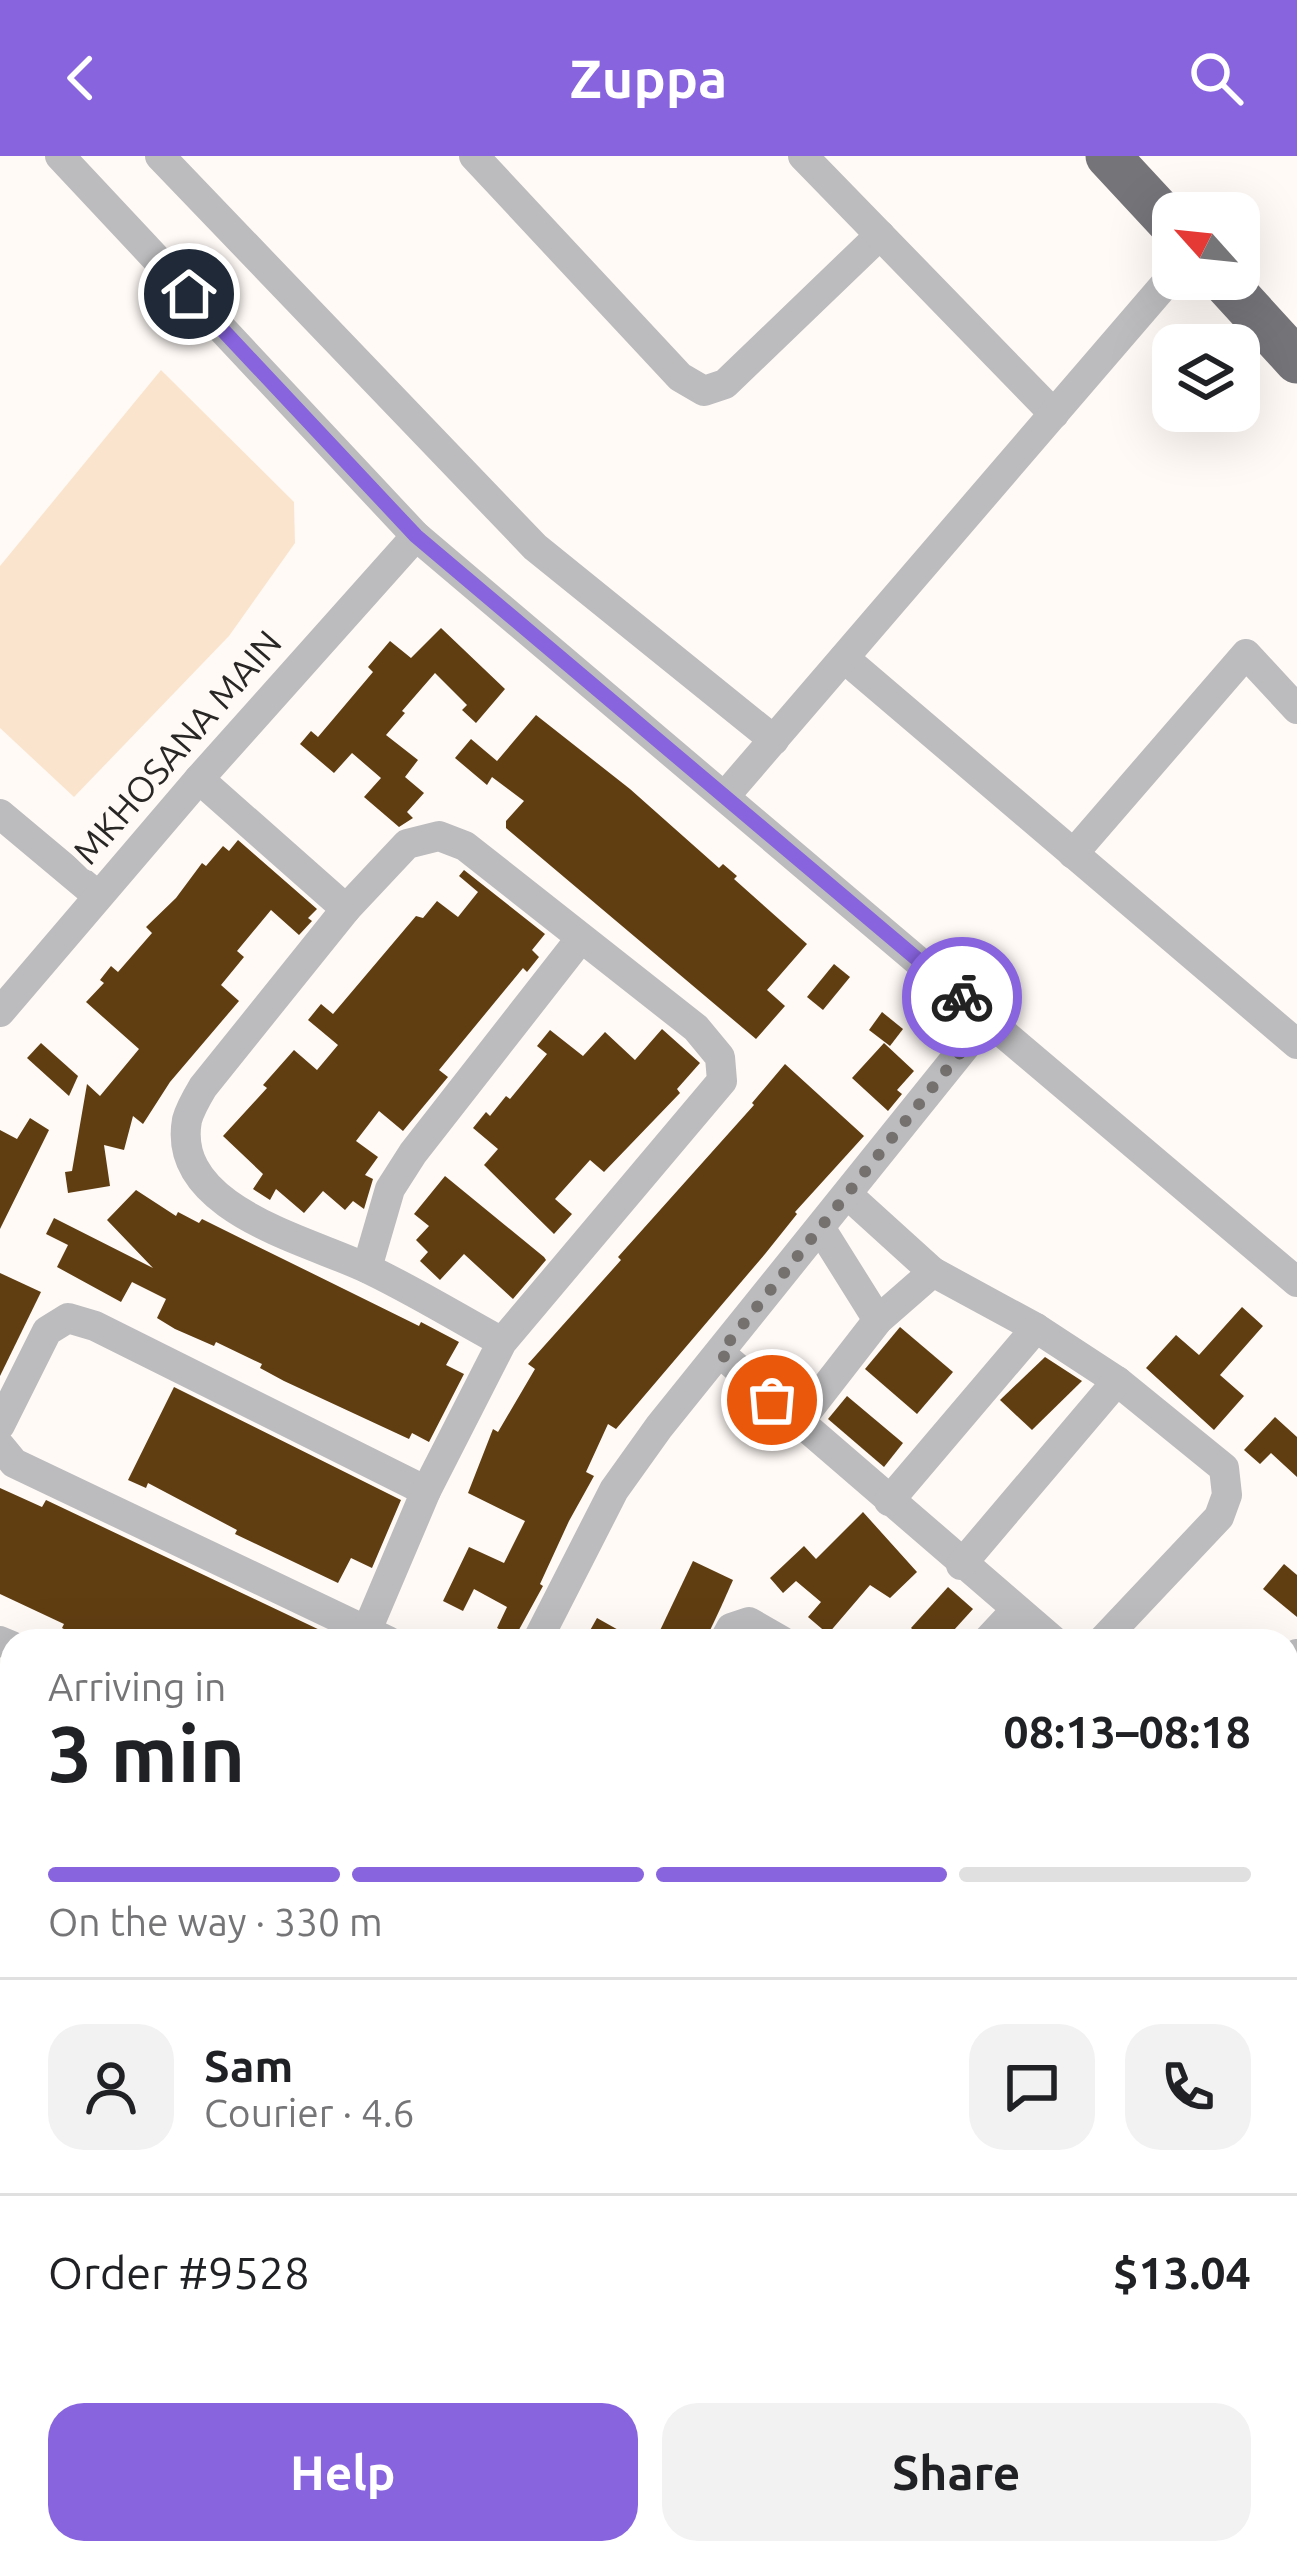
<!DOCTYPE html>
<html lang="en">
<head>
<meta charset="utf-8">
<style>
	body { margin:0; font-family:Ubuntu,sans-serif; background:#f2f2f2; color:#202124; height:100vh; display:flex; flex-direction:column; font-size:45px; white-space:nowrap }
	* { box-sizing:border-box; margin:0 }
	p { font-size:39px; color:#757577 }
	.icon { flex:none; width:66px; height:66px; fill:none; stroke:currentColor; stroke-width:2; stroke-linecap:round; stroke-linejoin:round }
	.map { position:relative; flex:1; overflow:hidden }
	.details { position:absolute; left:0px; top:1473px; width:1299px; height:936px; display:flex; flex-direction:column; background:#fff; border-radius:36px 36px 0 0; box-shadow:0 12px 48px #0002 }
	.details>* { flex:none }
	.needle { width:78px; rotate:297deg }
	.buttons { position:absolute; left:1152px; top:36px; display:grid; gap:24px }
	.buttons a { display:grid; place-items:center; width:108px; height:108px; border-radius:24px; background:#fff; box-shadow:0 12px 48px #0002; font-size:60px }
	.pin { position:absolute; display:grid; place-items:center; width:102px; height:102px; color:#fff; margin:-51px; border:6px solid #fff; border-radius:50%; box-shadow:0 3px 12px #0007 }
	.courier { position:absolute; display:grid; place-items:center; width:120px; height:120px; margin:-60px; border:9px solid #8864df; border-radius:50%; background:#fff; color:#222; box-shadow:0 3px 15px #0007 }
	.headline em { font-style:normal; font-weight:700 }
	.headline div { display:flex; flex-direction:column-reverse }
	.headline { display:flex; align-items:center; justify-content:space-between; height:204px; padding:0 48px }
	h1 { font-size:78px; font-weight:700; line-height:90px }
	.bar { display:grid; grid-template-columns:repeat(4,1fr); gap:18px 12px; align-content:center; height:144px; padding:0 48px }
	.bar i { height:15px; border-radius:9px; background:#e0e0e0 }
	.bar .selected { background:#8864df }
	.bar p { grid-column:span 4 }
	.line { display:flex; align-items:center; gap:30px; padding:0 48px; border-top:3px solid #e0e0e0 }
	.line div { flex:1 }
	.round { display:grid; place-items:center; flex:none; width:126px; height:126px; border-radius:36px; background:#f2f2f2 }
	.action { display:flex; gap:24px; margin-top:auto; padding:24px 48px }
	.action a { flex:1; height:138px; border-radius:36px; background:#8864df; color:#fff; font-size:48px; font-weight:700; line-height:138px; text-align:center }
	.action a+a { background:#f2f2f2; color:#202124 }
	header { display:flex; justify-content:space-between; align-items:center; height:156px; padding:0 48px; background:#8864df; color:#fff; font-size:54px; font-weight:700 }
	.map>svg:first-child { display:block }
	.green { fill:#fbe4cd }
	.building { fill:#613e12 }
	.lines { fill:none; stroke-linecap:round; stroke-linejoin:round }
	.minor { stroke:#bcbcbe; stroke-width:30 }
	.highway { stroke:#757479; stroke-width:45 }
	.done { stroke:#74716f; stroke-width:12; stroke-dasharray:0 21.6 }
	.route { stroke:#8864df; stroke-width:15 }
	.labels { text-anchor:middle; stroke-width:12; stroke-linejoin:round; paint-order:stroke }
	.street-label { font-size:36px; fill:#292726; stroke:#fffaf6 }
</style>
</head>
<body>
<header><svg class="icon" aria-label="back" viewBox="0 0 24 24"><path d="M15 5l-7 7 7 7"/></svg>Zuppa<svg class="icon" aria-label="search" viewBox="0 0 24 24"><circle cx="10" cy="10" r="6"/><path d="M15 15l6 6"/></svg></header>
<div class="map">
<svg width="1297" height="2409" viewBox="0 0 1297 2409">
	<rect width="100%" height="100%" fill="#fffaf6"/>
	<path class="green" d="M 161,214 L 294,346 L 295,387 L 229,480 L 74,641 L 0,572 L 0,410 Z"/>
	<g class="building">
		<path d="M 441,472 L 505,533 L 476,567 L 462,554 L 467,549 L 435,517 L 402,555 L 405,557 L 386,579 L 418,604 L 405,621 L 424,637 L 407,656 L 413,662 L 399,671 L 364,641 L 381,622 L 352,597 L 334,617 L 300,588 L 311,575 L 318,581 L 373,516 L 368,511 L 390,485 L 411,502 Z"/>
		<path d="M 536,559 L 630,633 L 719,712 L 723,708 L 737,720 L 734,723 L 807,788 L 767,834 L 785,850 L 756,883 L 506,672 L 506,665 L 524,645 L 492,621 L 487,629 L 455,602 L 471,583 L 497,605 Z"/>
		<path d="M 238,684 L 317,753 L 308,762 L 312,765 L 299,779 L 271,754 L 237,795 L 244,801 L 221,829 L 239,845 L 170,926 L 143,968 L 133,960 L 124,994 L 104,989 L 110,1030 L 68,1037 L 65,1016 L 72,1015 L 87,928 L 100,940 L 139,893 L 86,846 L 104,827 L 100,824 L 111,810 L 118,816 L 152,777 L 146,771 L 176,742 L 202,707 L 206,710 L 223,690 L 229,695 Z"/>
		<path d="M 464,714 L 545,778 L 532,794 L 539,801 L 527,816 L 523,812 L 439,914 L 448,921 L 403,975 L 379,955 L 356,985 L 378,1001 L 365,1019 L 373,1023 L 364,1053 L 353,1045 L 345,1054 L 323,1035 L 304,1057 L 276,1033 L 270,1044 L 253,1033 L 263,1018 L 223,980 L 267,932 L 263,929 L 294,894 L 317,914 L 338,889 L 308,864 L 321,848 L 333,858 L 416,760 L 423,762 L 437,745 L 458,761 L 478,736 L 459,720 Z"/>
		<path d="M 834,808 L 850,821 L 823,854 L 807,841 Z"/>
		<path d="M 882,856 L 903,873 L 890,890 L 869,874 Z"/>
		<path d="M 662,873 L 700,907 L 677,933 L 680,937 L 604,1016 L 590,1004 L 555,1043 L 572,1058 L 554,1078 L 484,1009 L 498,993 L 473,972 L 486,956 L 490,960 L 506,940 L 510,943 L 547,898 L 537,890 L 550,874 L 583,900 L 605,876 L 635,904 Z"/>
		<path d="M 41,887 L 78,920 L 69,940 L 27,902 Z"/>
		<path d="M 884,887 L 914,915 L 897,934 L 902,938 L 888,955 L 852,922 Z"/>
		<path d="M 785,908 L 864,980 L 795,1056 L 797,1058 L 765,1098 L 616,1273 L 608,1268 L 586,1316 L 594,1320 L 569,1365 L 540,1428 L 543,1430 L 515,1481 L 497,1472 L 507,1451 L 474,1433 L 463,1455 L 443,1445 L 469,1391 L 504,1407 L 525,1365 L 468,1337 L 493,1273 L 498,1276 L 535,1213 L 528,1208 L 621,1104 L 618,1101 L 754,949 L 752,947 Z"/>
		<path d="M 30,962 L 49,974 L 0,1073 L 0,974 L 17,983 Z"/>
		<path d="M 445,1020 L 544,1101 L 546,1104 L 513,1143 L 464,1098 L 440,1124 L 420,1105 L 428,1096 L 416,1084 L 429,1070 L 414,1058 Z"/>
		<path d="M 136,1034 L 176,1060 L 178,1056 L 199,1067 L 202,1063 L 419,1170 L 421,1166 L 459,1186 L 446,1209 L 464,1218 L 429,1286 L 412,1277 L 409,1283 L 284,1225 L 260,1212 L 262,1208 L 216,1186 L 214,1190 L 175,1173 L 157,1162 L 166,1143 L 132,1126 L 121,1146 L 57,1111 L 68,1089 L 46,1078 L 54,1062 L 153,1112 L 107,1064 Z"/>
		<path d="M 0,1117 L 41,1136 L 0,1220 Z"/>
		<path d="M 1242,1151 L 1263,1170 L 1220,1219 L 1244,1240 L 1214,1274 L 1146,1212 L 1176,1179 L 1199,1199 Z"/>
		<path d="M 900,1171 L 953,1216 L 917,1258 L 865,1213 Z"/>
		<path d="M 1045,1201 L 1082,1225 L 1032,1274 L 1000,1244 Z"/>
		<path d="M 174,1231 L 401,1344 L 372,1412 L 351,1402 L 338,1427 L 235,1378 L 237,1374 L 148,1327 L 146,1332 L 128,1324 Z"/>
		<path d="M 847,1240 L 903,1287 L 884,1311 L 828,1263 Z"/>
		<path d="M 1275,1261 L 1297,1281 L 1297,1321 L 1271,1297 L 1260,1308 L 1244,1294 Z"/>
		<path d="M 0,1332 L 42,1351 L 46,1344 L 343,1485 L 87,1485 L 62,1472 L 64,1468 L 0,1438 Z"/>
		<path d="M 863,1356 L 917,1416 L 890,1442 L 870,1429 L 828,1478 L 808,1461 L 821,1446 L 796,1425 L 783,1437 L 770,1422 L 804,1390 L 816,1403 Z"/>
		<path d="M 693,1405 L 733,1424 L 721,1451 L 705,1485 L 655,1485 Z"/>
		<path d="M 1284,1408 L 1297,1419 L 1297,1461 L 1263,1433 Z"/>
		<path d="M 948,1431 L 973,1453 L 944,1485 L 925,1485 L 911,1472 Z"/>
		<path d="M 597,1462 L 638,1485 L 584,1485 Z"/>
	</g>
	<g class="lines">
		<g class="minor">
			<path d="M 60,0 L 416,380 L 1297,1126"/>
			<path d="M 160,0 L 535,391 L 774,584"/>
			<path d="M 474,0 L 680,221 L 704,235 L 725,228 L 880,79"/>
			<path d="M 803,0 L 1054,258"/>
			<path d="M 844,502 L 1297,888"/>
			<path d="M 199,623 L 346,753"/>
			<path d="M 725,640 L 1173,119"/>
			<path d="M 0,658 L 98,740"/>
			<path d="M 1073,698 L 1246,498 L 1297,553"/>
			<path d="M 0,856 L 199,623 L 416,380"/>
			<path d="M 848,1039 L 933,1116 L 1036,1172 L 1117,1225 L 1224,1312 L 1227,1339 L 1219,1361 L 1102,1485"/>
			<path d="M 821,1073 L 878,1164"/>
			<path d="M 367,1112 L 390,1033 L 413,997 L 581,782"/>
			<path d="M 720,1197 L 1054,1485"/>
			<path d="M 798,1267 L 878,1164 L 933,1116"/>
			<path d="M 0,1269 L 47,1175 L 68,1162 L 95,1170 L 426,1335"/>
			<path d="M 0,1290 L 14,1307 L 388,1485"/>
			<path d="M 889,1345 L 1036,1172"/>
			<path d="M 961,1409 L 1117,1225"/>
			<path d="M 367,1474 L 426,1335 L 502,1186 L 722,925 L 720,901 L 696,872 L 465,690 L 439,680 L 407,688 L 346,753 L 203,931 C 197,941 190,953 187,964 C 171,1052 304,1083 364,1111 C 411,1133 456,1161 502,1186"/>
			<path d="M 0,1485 L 12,1490"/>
			<path d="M 537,1485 L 614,1334 L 659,1271 L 988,862"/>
			<path d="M 724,1485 L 731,1472 L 749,1466 L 782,1485"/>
			<path d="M 987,1485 L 1015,1455"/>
			<path d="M 1287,1510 L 1297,1498"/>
			<path d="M 0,1656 L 12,1662"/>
			<path d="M 1287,1678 L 1297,1686"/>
			<path d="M 0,1829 L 12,1835"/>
			<path d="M 0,1999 L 12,2005"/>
			<path d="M 1287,2003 L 1297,1984"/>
			<path d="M 0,2179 L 12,2185"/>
			<path d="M 1165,2397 L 1190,2409"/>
			<path d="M 122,2409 L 127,2397"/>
		</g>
		<g class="highway">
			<path d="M 1108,0 L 1173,70"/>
			<path d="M 1222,123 L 1297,205"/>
		</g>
	</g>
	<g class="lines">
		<path class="done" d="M 772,1244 L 720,1197 L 988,862 L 962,841"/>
		<path class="route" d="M 189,138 L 416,380 L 962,841"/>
	</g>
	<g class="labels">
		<g class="street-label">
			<text transform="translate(177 591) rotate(-49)" y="13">MKHOSANA MAIN</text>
		</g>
	</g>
</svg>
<div class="buttons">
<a><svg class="needle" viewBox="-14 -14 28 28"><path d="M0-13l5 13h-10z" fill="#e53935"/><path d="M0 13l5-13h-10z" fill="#757577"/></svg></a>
<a><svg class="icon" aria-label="layers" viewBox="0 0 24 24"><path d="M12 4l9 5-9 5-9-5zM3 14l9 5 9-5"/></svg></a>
</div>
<div class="pin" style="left:772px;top:1244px;background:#ea580c"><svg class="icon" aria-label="bag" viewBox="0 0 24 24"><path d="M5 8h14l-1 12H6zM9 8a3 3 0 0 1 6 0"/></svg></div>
<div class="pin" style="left:189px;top:138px;background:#1f2937"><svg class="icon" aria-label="home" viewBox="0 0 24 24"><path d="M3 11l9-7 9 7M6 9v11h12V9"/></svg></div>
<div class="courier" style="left:962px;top:841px"><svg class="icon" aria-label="bike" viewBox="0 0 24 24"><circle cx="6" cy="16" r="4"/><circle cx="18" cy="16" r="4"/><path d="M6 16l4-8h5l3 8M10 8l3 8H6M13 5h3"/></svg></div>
<section class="details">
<div class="headline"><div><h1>3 min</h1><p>Arriving in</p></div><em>08:13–08:18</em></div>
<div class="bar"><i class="selected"></i><i class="selected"></i><i class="selected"></i><i></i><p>On the way · 330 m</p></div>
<div class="line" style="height:216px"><a class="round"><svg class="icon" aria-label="person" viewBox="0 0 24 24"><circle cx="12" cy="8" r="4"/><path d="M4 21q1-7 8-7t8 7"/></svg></a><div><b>Sam</b><p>Courier · 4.6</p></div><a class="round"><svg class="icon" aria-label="chat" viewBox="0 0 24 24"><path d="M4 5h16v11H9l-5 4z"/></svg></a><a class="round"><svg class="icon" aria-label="phone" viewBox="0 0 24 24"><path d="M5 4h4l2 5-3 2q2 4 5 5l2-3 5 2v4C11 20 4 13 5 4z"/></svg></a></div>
<div class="line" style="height:156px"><div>Order #9528</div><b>$13.04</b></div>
<div class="action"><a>Help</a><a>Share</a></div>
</section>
</div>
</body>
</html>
